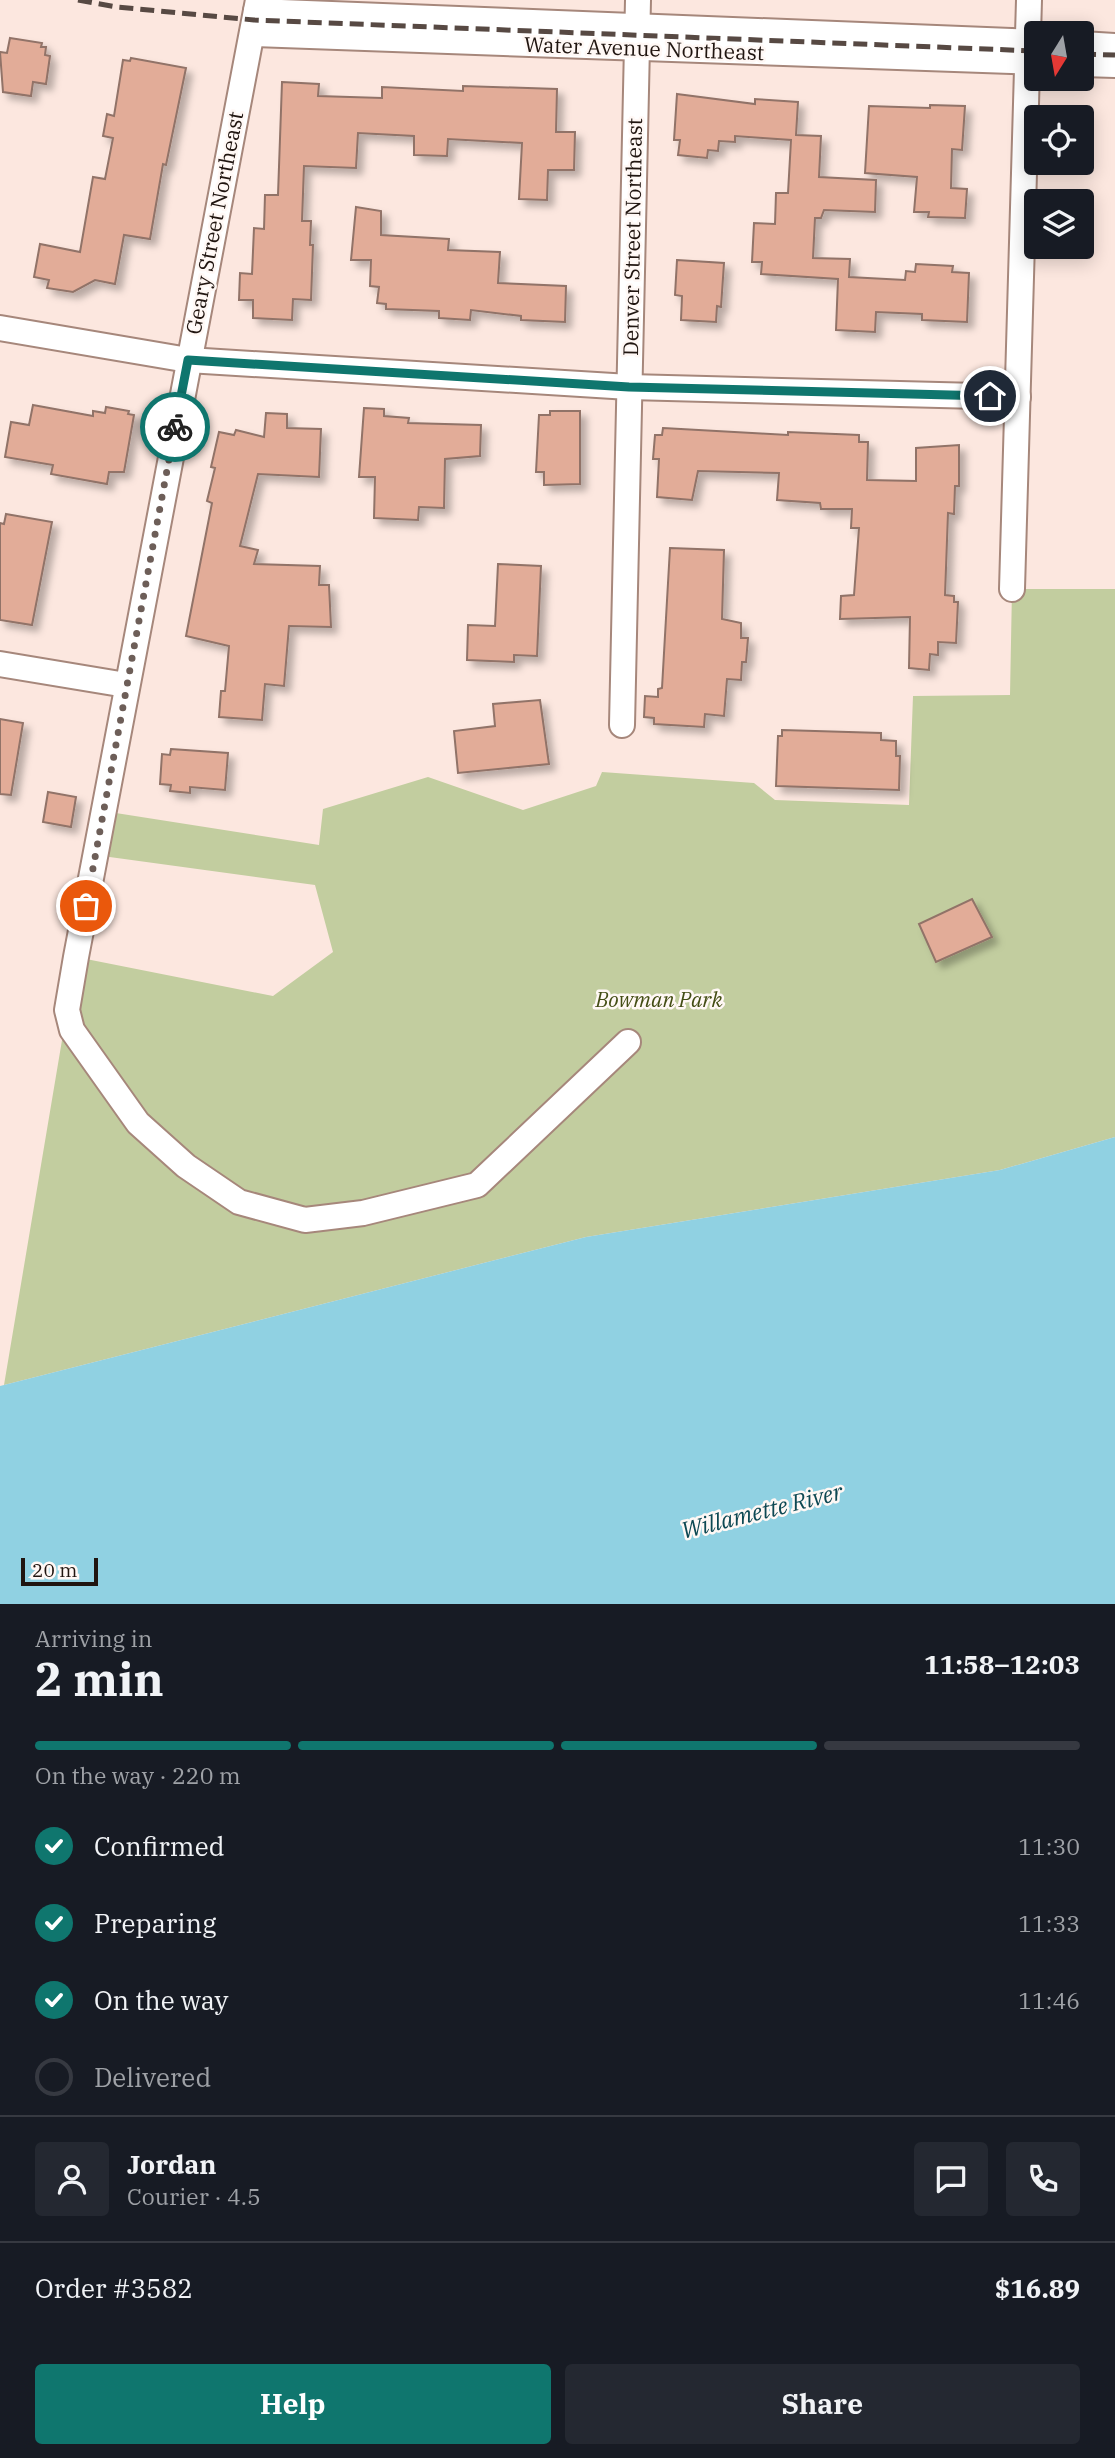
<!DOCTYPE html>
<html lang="en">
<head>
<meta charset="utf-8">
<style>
	body { margin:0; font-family:"IBM Plex Serif",serif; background:#242831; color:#f1f3f6; height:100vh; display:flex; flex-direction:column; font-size:26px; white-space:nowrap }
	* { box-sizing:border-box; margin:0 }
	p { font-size:23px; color:#9ea1a6 }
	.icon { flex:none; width:38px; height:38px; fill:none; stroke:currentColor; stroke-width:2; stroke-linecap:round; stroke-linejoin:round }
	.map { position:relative; height:1604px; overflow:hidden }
	.sheet { display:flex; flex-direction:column; background:#171b24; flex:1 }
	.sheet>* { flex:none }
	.needle { width:46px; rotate:191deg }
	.buttons { position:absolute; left:1024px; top:21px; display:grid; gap:14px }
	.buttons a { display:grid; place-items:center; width:70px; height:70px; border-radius:7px; background:#171b24; box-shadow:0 4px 18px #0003; font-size:35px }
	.scale { position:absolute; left:21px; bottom:18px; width:77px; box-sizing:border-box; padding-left:7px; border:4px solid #201510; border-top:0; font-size:19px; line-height:24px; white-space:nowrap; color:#201510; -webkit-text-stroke:5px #fff8f5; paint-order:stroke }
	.pin { position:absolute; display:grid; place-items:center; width:60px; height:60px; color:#fff; margin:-30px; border:4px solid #fff; border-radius:50%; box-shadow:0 2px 7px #0007 }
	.courier { position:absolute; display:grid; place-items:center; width:70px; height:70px; margin:-35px; border:5px solid #0f766e; border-radius:50%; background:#fff; color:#222; box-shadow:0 2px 9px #0007 }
	.summary em { font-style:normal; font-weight:800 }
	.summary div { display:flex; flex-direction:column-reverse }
	.summary { display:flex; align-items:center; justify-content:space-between; height:119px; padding:0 35px }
	h1 { font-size:46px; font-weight:800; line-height:52px }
	.bar { display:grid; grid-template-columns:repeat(4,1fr); gap:10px 7px; align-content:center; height:84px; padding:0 35px }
	.bar i { height:9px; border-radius:5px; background:#363941 }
	.bar .on { background:#0f766e }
	.bar p { grid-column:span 4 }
	.line { display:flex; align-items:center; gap:18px; padding:0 35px; border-top:2px solid #363941 }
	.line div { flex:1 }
	.round { display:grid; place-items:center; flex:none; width:74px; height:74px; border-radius:7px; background:#242831 }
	ol { padding:0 35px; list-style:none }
	li { display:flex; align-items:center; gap:21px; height:77px }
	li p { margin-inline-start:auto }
	li .icon { padding:7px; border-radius:50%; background:#0f766e; color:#fff; stroke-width:4 }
	li:last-child { color:#9ea1a6 }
	li i { width:38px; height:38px; border:4px solid #363941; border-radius:50% }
	.primary-button { display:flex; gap:14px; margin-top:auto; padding:14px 35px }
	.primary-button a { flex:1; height:80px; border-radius:7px; background:#0f766e; color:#fff; font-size:28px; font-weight:800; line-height:80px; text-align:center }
	.primary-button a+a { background:#242831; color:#f1f3f6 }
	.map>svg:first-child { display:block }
	.green { fill:#c2cd9f }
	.water { fill:#90d1e2 }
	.building { fill:#e2ac98; stroke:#917368; stroke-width:2; filter:url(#shadow) }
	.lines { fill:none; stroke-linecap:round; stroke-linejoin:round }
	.minor-casing { stroke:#a6877b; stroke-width:28 }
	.minor { stroke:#fff; stroke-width:24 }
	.rail { stroke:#574943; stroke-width:5; stroke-dasharray:14 7; stroke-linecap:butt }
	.done { stroke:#6d5e58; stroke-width:7; stroke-dasharray:0 12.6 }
	.route { stroke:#0f766e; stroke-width:9 }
	.labels { text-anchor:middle; stroke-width:5; stroke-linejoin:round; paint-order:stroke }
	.street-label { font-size:21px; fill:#201510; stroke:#fff8f5 }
	.park-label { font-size:21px; font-style:italic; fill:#434d14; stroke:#fff8f5 }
	.water-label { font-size:23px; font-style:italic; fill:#0d4853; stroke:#fff8f5 }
</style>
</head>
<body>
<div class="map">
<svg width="1115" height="1604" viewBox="0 0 1115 1604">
	<defs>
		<filter id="shadow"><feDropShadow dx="6" dy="6" stdDeviation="3.5" flood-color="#0004"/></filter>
	</defs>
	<rect width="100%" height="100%" fill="#fce7df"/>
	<path class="green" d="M 1012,589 L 1115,589 L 1115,1137 L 1000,1170 L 586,1237 L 4,1385 L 76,957 L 273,996 L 333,952 L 315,885 L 95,855 L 103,811 L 319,845 L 323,809 L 428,777 L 523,810 L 596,786 L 602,772 L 754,783 L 775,800 L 909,805 L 913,696 L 1010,695 Z"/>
	<path class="water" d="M 1115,1137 L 1115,1604 L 0,1604 L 0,1386 L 586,1237 L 1000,1170 Z"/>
	<g class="building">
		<path d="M 10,38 L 42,43 L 41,47 L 46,47 L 45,55 L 50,56 L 46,84 L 33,82 L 31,96 L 3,92 L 0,52 L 7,53 Z"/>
		<path d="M 131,58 L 186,68 L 166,165 L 163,164 L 150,239 L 124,235 L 115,284 L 95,280 L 73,292 L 47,288 L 49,280 L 34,277 L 40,244 L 80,252 L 93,177 L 105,179 L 113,138 L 103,136 L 107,114 L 114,116 L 123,60 L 130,61 Z"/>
		<path d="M 282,82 L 319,84 L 318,96 L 382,98 L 382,87 L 463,91 L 463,86 L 557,89 L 556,132 L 575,132 L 574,170 L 548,170 L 547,200 L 519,199 L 522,143 L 448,139 L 447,156 L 414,155 L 414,136 L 358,133 L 356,168 L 304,166 L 302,221 L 311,221 L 310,245 L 313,245 L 311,300 L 293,299 L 292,320 L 253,318 L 253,300 L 239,300 L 240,273 L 252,274 L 254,228 L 264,229 L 265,195 L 278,195 Z"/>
		<path d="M 677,94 L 755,104 L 755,99 L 798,102 L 796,135 L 821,136 L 819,177 L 876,180 L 875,212 L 824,210 L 821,218 L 815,218 L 813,258 L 850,259 L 849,277 L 905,280 L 906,271 L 915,272 L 916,264 L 953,266 L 952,272 L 969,273 L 967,322 L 922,320 L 922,314 L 876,312 L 875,332 L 836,330 L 838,279 L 761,274 L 762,262 L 752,262 L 754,223 L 775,224 L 776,193 L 788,193 L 791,140 L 735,136 L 735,142 L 719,141 L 718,151 L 708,150 L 707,158 L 678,155 L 680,140 L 674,140 Z"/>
		<path d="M 930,105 L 965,106 L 962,150 L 952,149 L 951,188 L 967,189 L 965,218 L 928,217 L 929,212 L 914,212 L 917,177 L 865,173 L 869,106 L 930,108 Z"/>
		<path d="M 356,207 L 381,211 L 381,235 L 449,239 L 448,250 L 500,252 L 498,283 L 566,286 L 565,322 L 521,320 L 521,316 L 471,310 L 470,320 L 439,318 L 439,311 L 386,309 L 386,304 L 377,303 L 379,287 L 370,286 L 371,260 L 351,260 Z"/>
		<path d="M 677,260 L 724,263 L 721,307 L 717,306 L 716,322 L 681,320 L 682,296 L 675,295 Z"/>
		<path d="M 33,405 L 93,416 L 93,411 L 105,413 L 106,407 L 129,411 L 128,414 L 134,415 L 124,472 L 109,472 L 107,484 L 51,474 L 53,465 L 5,457 L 11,422 L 29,425 Z"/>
		<path d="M 364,408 L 384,409 L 384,416 L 409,418 L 408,423 L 481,425 L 480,456 L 445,459 L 444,508 L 419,507 L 418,520 L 374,518 L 375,477 L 359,477 Z"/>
		<path d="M 550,411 L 580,411 L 580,484 L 544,485 L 544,472 L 536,472 L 539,415 L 550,415 Z"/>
		<path d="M 266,413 L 287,414 L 287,428 L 321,429 L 319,477 L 258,474 L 240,546 L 258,550 L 254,564 L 320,566 L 319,585 L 329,585 L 331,627 L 289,626 L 284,686 L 265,684 L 262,720 L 219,717 L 221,691 L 225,691 L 229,646 L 186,636 L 212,503 L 207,501 L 215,468 L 211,467 L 219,432 L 234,435 L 236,430 L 264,437 Z"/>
		<path d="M 663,428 L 788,435 L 788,432 L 859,435 L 859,442 L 868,442 L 867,480 L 916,481 L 916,448 L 959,445 L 959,486 L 955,486 L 954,514 L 948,513 L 945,595 L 954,596 L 954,602 L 958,602 L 956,643 L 938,642 L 938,655 L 930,654 L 929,670 L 909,668 L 910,617 L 840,619 L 841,596 L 854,595 L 859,528 L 851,528 L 852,509 L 821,509 L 820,503 L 777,500 L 779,473 L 698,471 L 692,500 L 657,497 L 659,459 L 653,459 L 655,435 L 662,435 Z"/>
		<path d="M 6,514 L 52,522 L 32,625 L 0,620 L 0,523 L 4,524 Z"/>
		<path d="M 670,548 L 724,550 L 722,619 L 741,623 L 741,638 L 748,638 L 746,662 L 742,662 L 741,680 L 727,679 L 724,716 L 705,714 L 704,727 L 654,724 L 654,718 L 644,717 L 645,696 L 658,697 L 658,689 L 662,688 Z"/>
		<path d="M 498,564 L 541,566 L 537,656 L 514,655 L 514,662 L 467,660 L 468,625 L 495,626 Z"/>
		<path d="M 540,700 L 549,764 L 458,773 L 454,731 L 495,726 L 493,704 Z"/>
		<path d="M 0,719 L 23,723 L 11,795 L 0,794 Z"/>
		<path d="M 782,730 L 881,733 L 881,740 L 896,741 L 896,756 L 900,756 L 899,790 L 776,786 L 778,736 L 782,736 Z"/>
		<path d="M 171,749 L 228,753 L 225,790 L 190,787 L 190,793 L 170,791 L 171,785 L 160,784 L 162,754 L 170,755 Z"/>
		<path d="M 48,792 L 76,797 L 71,827 L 43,822 Z"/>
		<path d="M 972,899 L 992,937 L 936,962 L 919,924 Z"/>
	</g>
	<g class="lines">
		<g class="minor-casing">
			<g id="minor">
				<path d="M 258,0 L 76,957 L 67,1010 L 72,1030 L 138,1123 L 186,1166 L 239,1202 L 305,1220 L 363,1213 L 477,1185 L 628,1042"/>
				<path d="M 256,11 L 1036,42"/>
				<path d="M 252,34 L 1036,62"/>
				<path d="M 1082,44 L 1115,46"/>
				<path d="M 1082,64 L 1115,65"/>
				<path d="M 0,328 L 188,360 L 629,387 L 1018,397"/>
				<path d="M 1012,589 L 1029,0"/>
				<path d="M 0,664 L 126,685"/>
				<path d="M 622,725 L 638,0"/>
			</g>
		</g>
		<use href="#minor" class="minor"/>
		<g class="rail">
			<path d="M 78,0 L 117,7 L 254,20 L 1036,51"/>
			<path d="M 1082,54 L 1115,55"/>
		</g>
	</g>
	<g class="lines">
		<path class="done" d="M 86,906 L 175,427"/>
		<path class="route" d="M 175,427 L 188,360 L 629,387 L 990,396"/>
	</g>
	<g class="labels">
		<g class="street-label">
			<text transform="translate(644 49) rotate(2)" y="7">Water Avenue Northeast</text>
			<text transform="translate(215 223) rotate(-79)" y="7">Geary Street Northeast</text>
			<text transform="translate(633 237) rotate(-89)" y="7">Denver Street Northeast</text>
		</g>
		<g class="park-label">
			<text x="659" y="1007">Bowman Park</text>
		</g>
		<g class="water-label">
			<text transform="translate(762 1511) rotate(-14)" y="8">Willamette River</text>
		</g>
	</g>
</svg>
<div class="buttons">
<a><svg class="needle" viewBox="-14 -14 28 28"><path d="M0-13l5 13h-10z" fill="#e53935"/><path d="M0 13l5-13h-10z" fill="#9ea1a6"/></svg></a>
<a><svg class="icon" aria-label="locate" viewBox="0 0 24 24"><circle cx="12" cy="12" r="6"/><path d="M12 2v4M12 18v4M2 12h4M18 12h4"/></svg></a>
<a><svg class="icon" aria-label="layers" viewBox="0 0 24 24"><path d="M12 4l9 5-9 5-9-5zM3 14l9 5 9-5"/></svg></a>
</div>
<div class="scale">20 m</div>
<div class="pin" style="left:86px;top:906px;background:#ea580c"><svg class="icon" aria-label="bag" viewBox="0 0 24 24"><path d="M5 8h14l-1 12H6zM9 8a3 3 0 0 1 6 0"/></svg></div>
<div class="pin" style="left:990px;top:396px;background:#1f2937"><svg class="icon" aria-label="home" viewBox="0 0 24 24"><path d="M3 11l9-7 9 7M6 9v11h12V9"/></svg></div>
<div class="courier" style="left:175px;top:427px"><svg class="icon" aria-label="bike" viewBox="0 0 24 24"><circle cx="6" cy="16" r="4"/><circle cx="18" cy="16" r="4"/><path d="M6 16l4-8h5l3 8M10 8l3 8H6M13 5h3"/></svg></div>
</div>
<section class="sheet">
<div class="summary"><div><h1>2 min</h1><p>Arriving in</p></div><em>11:58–12:03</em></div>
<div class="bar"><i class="on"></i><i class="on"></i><i class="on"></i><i></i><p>On the way · 220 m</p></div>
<ol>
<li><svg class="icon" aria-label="check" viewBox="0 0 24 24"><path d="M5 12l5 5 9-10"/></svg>Confirmed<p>11:30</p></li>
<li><svg class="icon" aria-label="check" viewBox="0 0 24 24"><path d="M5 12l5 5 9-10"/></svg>Preparing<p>11:33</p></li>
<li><svg class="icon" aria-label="check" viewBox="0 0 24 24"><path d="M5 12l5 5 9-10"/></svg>On the way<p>11:46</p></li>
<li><i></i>Delivered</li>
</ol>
<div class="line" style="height:126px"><a class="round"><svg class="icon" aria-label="person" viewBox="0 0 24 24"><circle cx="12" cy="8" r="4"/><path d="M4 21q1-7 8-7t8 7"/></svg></a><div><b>Jordan</b><p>Courier · 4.5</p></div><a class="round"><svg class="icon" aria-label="chat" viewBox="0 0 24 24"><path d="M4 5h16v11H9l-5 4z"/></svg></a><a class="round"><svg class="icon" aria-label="phone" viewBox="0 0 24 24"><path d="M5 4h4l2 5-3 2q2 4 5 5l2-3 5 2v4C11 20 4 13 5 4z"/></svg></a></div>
<div class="line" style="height:91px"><div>Order #3582</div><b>$16.89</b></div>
<div class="primary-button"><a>Help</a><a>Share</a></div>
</section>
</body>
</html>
